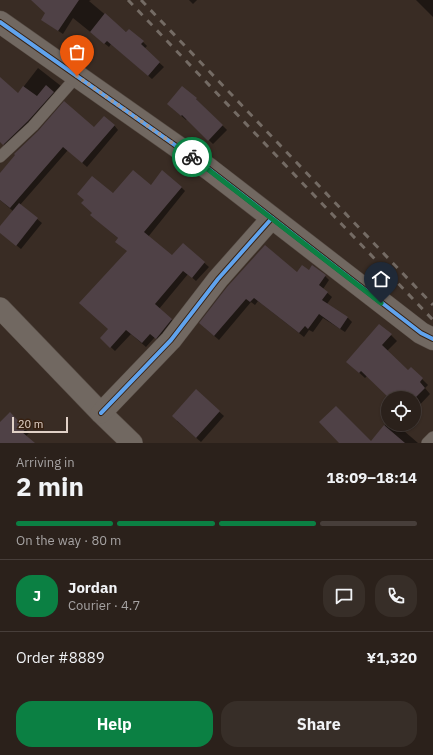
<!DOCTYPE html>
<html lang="en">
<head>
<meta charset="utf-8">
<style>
	body { margin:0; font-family:"IBM Plex Sans",sans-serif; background:#372e28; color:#f1f3f6; height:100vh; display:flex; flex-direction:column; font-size:15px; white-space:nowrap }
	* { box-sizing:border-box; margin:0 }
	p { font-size:13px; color:#a6a3a3 }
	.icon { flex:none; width:22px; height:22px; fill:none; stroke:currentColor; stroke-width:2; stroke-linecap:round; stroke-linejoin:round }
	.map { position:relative; height:443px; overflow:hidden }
	.panel { display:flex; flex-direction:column; background:#2b211b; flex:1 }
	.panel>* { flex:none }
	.tools { position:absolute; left:381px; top:391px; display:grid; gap:8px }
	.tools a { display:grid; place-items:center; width:40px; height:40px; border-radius:50%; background:#2b211b; box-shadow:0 1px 3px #0004,0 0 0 1px #473e3a; font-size:20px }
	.scale { position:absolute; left:12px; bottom:10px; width:56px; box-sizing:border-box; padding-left:4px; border:2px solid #e1d1c7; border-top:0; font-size:11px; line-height:14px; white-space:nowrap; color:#e1d1c7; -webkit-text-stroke:3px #372111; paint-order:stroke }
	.pin { position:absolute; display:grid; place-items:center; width:34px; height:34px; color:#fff; margin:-41px -17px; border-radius:50% 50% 50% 0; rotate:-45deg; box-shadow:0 0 4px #0007 }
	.pin .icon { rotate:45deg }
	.courier { position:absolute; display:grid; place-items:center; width:40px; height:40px; margin:-20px; border:3px solid #0b8043; border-radius:50%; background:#fff; color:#222; box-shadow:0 1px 5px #0007 }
	.summary em { font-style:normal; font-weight:700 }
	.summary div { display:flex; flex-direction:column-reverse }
	.summary { display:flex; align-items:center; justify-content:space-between; height:68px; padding:0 16px }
	h1 { font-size:26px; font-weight:700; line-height:30px }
	.bar { display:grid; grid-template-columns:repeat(4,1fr); gap:6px 4px; align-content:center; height:48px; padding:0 16px }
	.bar i { height:5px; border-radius:3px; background:#473e3a }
	.bar .selected { background:#0b8043 }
	.bar p { grid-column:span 4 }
	.line { display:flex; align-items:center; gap:10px; padding:0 16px; border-top:1px solid #473e3a }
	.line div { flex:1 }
	.round { display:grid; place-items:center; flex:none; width:42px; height:42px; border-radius:16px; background:#372e28 }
	.primary-button { display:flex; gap:8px; margin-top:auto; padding:8px 16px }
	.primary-button a { flex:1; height:46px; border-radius:16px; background:#0b8043; color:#fff; font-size:16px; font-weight:700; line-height:46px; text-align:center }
	.primary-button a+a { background:#372e28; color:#f1f3f6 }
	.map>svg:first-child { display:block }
	.shadow { fill:#0007 }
	.building { fill:#4f4146 }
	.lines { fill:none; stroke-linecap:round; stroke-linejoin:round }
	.service-casing { stroke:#554a43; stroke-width:12 }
	.minor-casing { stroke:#554a43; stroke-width:22 }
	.tertiary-casing { stroke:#554a43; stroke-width:23 }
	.service { stroke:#716861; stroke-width:11 }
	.minor { stroke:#716861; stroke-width:21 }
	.tertiary { stroke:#716861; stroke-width:22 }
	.rail { stroke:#746b64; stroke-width:3; stroke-dasharray:7 7; stroke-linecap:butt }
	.cycleway-casing { stroke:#372111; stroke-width:6 }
	.cycleway { stroke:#60a3ed; stroke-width:4 }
	.done { stroke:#a6978e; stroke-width:4; stroke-dasharray:0 7.2 }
	.route { stroke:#0b8043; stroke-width:5 }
</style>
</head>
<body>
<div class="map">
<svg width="433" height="443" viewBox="0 0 433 443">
	<rect width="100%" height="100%" fill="#392c24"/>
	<g class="shadow">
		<path d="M 32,0 L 91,0 L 89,1 L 127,33 L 143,42 L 147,46 L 144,49 L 164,67 L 152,79 L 111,44 L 109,47 L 73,18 L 63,34 L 42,20 L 46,13 Z"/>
		<path d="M 189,0 L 197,0 L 193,4 Z"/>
		<path d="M 416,0 L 433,0 L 433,17 Z"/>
		<path d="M 38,68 L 61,86 L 8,148 L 0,141 L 0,79 L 18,94 Z"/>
		<path d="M 196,99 L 227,130 L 213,144 L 187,119 L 186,120 L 172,108 Z"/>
		<path d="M 114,125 L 118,130 L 87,167 L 68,150 L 20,205 L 42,223 L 21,249 L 0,232 L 0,228 L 13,211 L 0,200 L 0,178 L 94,129 Z"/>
		<path d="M 151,186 L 181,187 L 185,191 L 148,237 L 172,257 L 183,244 L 209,267 L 196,281 L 188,274 L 159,309 L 176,324 L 160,342 L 155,337 L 146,347 L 131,334 L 115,351 L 101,338 L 109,329 L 128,251 L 119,239 L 96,219 L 113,195 Z"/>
		<path d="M 309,271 L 325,276 L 329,280 L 323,289 L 332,297 L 327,304 L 348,318 L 352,322 L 345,332 L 323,318 L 313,332 L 309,330 L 304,337 L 258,301 L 255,305 L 251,302 L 219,340 L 205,328 L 228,287 Z"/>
		<path d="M 391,335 L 397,341 L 387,351 L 408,372 L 411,368 L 428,385 L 425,388 L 430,394 L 414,411 L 414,398 L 390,398 L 367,376 L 365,378 L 354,368 Z"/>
		<path d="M 196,391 L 224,416 L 201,442 L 177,421 Z"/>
		<path d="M 14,417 L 29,433 L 26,436 L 33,443 L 0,443 L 0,423 Z"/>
		<path d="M 388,422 L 388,424 L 396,424 L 418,443 L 340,443 L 371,442 Z"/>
	</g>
	<g class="building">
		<path d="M 31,0 L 79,0 L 58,31 L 41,20 L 45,13 Z"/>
		<path d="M 105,13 L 126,32 L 129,29 L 144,41 L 141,44 L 160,62 L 148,76 L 107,41 L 104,44 L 90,32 Z"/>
		<path d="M 0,77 L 18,93 L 23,86 L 37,96 L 46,85 L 54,92 L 28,121 L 3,145 L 0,142 Z"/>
		<path d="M 182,86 L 197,98 L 196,99 L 223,125 L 208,141 L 182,115 L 181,116 L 167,104 Z"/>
		<path d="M 64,101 L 94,127 L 104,116 L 115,125 L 82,163 L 63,147 L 10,208 L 0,200 L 0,173 L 15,155 L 14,154 L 38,131 Z"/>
		<path d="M 133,170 L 151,185 L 162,170 L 182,187 L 144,232 L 172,255 L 183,243 L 205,262 L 192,278 L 183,271 L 155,304 L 172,319 L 156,339 L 150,334 L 142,343 L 126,330 L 110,348 L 100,338 L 108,329 L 79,303 L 127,251 L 115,242 L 118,238 L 90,215 L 92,213 L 81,203 L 84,200 L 77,194 L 92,176 L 113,193 Z"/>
		<path d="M 19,203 L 38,218 L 16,246 L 0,233 L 0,226 Z"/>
		<path d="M 265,245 L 297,272 L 302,265 L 309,270 L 312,265 L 326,275 L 319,285 L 328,292 L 322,300 L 348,317 L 340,329 L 319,314 L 308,329 L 305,326 L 299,333 L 254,298 L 250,302 L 246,299 L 214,336 L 199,323 L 227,287 Z"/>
		<path d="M 379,324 L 392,334 L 382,345 L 408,370 L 411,367 L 423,378 L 420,382 L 425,388 L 415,398 L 389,398 L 361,371 L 359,373 L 346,362 Z"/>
		<path d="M 196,389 L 220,411 L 196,438 L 172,416 Z"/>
		<path d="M 336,406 L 371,441 L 384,425 L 405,443 L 339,443 L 319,422 Z"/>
		<path d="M 10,412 L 26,429 L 22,432 L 35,443 L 0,443 L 0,422 Z"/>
	</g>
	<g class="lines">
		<g class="service-casing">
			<g id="service">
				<path d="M 0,157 L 33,126 L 77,76"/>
				<path d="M 427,443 L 433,437"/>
			</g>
		</g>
		<g class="minor-casing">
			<g id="minor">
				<path d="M 0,308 L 101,413 L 132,443"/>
				<path d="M 101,413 L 171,340 L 218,279 L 272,218"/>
			</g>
		</g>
		<g class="tertiary-casing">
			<path id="tertiary" d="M 0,22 L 209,169 L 421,333 L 433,339"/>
		</g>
		<use href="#service" class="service"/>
		<use href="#minor" class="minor"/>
		<use href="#tertiary" class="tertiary"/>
		<g class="rail">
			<path d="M 128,0 L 433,320"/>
			<path d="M 141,0 L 433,305"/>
		</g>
		<g class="cycleway-casing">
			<g id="cycleway">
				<path d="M 0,22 L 209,169 L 421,333 L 433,339"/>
				<path d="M 101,413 L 171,340 L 218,279 L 272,218"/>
			</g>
		</g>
		<use href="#cycleway" class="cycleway"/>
	</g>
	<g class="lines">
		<path class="done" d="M 77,76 L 192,157"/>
		<path class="route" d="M 192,157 L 381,303"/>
	</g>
</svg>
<div class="tools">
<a><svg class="icon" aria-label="locate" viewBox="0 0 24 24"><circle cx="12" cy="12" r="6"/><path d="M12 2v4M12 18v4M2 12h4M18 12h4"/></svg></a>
</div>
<div class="scale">20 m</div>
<div class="pin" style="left:77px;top:76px;background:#ea580c"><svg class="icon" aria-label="bag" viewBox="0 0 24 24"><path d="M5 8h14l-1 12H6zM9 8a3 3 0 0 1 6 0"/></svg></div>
<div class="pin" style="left:381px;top:303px;background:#1f2937"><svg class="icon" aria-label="home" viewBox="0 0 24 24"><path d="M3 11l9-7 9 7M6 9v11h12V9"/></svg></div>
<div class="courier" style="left:192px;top:157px"><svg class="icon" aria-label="bike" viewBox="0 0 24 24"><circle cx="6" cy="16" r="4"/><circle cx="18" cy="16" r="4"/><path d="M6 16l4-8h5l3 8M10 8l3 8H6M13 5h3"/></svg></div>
</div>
<section class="panel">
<div class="summary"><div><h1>2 min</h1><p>Arriving in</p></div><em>18:09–18:14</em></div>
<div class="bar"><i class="selected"></i><i class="selected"></i><i class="selected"></i><i></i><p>On the way · 80 m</p></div>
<div class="line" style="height:72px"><b class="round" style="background:#0b8043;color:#fff">J</b><div><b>Jordan</b><p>Courier · 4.7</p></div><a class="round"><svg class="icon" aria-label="chat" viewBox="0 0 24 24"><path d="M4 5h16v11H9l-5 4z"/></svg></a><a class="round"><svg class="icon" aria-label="phone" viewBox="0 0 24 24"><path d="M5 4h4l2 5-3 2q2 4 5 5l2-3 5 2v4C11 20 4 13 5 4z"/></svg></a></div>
<div class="line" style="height:52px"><div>Order #8889</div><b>¥1,320</b></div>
<div class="primary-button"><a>Help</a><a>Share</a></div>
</section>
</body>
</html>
